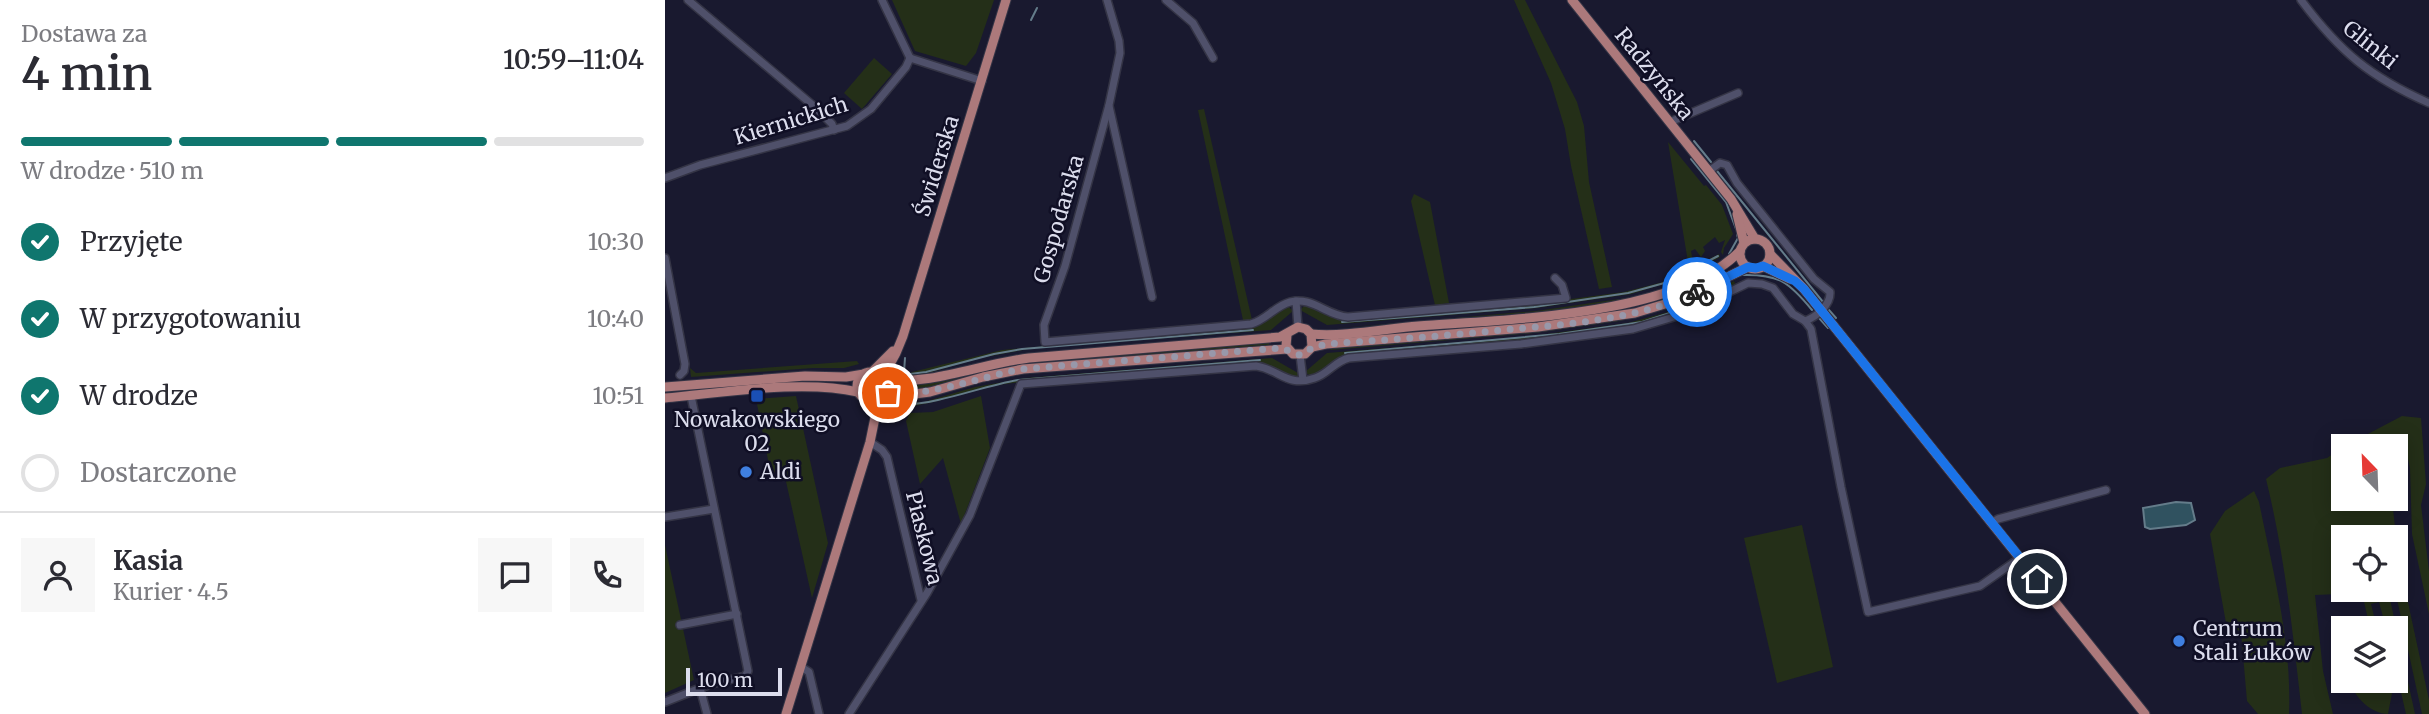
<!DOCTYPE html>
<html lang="pl">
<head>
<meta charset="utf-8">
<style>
	body { margin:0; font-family:Merriweather,serif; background:#f7f7f7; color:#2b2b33; height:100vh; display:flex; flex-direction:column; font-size:26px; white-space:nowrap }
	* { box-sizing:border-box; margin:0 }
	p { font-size:23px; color:#7c7c81 }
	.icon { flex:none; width:38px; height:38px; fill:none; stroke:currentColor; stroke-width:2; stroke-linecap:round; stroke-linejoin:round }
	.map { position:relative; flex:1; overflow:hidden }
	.sheet { display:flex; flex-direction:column; background:#fff; width:665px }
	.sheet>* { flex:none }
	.needle { width:46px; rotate:337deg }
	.tools { position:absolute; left:1666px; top:434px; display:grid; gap:14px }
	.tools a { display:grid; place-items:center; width:77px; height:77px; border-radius:0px; background:#fff; box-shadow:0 4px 18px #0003; font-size:35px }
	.scale { position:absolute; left:21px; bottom:18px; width:96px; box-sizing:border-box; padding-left:7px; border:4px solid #dcdded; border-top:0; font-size:19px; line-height:24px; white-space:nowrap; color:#dcdded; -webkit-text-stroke:5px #100f25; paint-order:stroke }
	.pin { position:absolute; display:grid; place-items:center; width:60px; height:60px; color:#fff; margin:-30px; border:4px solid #fff; border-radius:50%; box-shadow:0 2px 7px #0007 }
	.courier { position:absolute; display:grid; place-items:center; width:70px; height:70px; margin:-35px; border:5px solid #1a73e8; border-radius:50%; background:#fff; color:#222; box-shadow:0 2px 9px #0007 }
	.head em { font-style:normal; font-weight:600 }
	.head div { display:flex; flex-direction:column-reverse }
	.head { display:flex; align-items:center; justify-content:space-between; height:119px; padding:0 21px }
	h1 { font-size:46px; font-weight:600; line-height:52px }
	.bar { display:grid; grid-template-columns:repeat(4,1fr); gap:10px 7px; align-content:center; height:84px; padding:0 21px }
	.bar i { height:9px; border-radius:5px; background:#e1e1e2 }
	.bar .on { background:#0f766e }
	.bar p { grid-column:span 4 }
	.line { display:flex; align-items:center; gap:18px; padding:0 21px; border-top:2px solid #e1e1e2 }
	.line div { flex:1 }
	.round { display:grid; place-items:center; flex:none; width:74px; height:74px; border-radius:0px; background:#f7f7f7 }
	ol { padding:0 21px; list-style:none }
	li { display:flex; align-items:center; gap:21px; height:77px }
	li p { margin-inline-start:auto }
	li .icon { padding:7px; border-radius:50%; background:#0f766e; color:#fff; stroke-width:4 }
	li:last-child { color:#7c7c81 }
	li i { width:38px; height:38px; border:4px solid #e1e1e2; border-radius:50% }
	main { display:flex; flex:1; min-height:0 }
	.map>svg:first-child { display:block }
	.green { fill:#242f18 }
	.water { fill:#305260; stroke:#647c8a; stroke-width:2 }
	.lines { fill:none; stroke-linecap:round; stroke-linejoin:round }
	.stream { stroke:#647c8a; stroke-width:2 }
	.minor-casing { stroke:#343445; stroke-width:10 }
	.major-casing { stroke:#343445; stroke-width:11 }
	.minor { stroke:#4f506a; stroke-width:7 }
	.major { stroke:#ac797b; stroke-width:9 }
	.done { stroke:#9898aa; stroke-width:7; stroke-dasharray:0 12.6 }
	.route { stroke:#1a73e8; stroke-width:9 }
	.transit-dot { fill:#1a4fb4; stroke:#100f25; stroke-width:2.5 }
	.shop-dot { fill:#3f7fe0; stroke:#100f25; stroke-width:2.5 }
	.labels { text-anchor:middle; stroke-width:5; stroke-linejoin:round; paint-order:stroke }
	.street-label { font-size:21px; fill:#dcdded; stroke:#100f25 }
	.poi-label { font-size:21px; fill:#dcdded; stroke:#100f25; text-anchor:start }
</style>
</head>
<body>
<main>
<section class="sheet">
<div class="head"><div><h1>4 min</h1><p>Dostawa za</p></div><em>10:59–11:04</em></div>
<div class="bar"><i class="on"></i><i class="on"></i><i class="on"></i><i></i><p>W drodze · 510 m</p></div>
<ol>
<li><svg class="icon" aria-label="check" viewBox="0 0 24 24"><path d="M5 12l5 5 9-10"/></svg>Przyjęte<p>10:30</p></li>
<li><svg class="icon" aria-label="check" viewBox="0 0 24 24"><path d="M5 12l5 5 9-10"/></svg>W przygotowaniu<p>10:40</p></li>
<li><svg class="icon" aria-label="check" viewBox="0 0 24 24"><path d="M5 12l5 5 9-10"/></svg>W drodze<p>10:51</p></li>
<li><i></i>Dostarczone</li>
</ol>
<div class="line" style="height:126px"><a class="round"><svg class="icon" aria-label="person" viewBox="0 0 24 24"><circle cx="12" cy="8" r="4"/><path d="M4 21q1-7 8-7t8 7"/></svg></a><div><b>Kasia</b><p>Kurier · 4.5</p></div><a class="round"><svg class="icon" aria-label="chat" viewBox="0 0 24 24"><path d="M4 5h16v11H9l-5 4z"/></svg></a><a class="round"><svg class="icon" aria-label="phone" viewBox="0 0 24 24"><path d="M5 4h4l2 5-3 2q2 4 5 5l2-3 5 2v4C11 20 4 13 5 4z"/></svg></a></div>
</section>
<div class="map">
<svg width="1764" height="714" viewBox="0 0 1764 714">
	<rect width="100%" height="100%" fill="#19192f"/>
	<g class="green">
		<path d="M 227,0 L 329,0 L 311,53 L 301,66 L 250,51 Z"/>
		<path d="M 849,0 L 860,0 L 912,102 L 919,126 L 924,182 L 947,287 L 934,289 L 906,166 L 900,129 L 886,83 Z"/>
		<path d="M 209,58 L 227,74 L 197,109 L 179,93 Z"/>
		<path d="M 539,109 L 587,320 L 578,320 L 533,110 Z"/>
		<path d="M 1003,142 L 1039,186 L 1041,185 L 1057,205 L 1068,234 L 1059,248 L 1058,255 L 1056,252 L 1060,240 L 1054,243 L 1050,237 L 1038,247 L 1040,251 L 1036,257 L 1030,249 L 1026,251 L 1028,262 L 1014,269 L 1013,267 L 1023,262 Z"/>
		<path d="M 749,194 L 765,202 L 784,303 L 770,305 L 746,201 Z"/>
		<path d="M 1054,254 L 1055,257 L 1015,279 L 966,294 L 871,308 L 662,325 L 635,310 L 641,304 L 668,318 L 684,320 L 860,305 L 959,292 L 998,282 Z"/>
		<path d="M 1055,260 L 1032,275 L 1002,288 L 969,298 L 885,311 L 663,329 L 871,311 L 968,297 L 1005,286 Z"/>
		<path d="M 1065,280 L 1013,306 L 955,321 L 870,333 L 666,350 L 664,348 L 854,333 L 958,319 L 1006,307 Z"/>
		<path d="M 1069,281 L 1070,284 L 1021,310 L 973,324 L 856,341 L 684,355 C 668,359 659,374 644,375 L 640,372 L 662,353 L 860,337 L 963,323 L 1007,311 Z"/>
		<path d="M 623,306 L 628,311 L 606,330 L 369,348 L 315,358 L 263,373 L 242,376 L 247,372 L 337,350 L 584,328 L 600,321 Z"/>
		<path d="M 604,342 L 604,345 L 363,365 L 323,372 L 262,389 L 236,390 L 237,385 C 277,386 315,371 354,363 Z"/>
		<path d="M 607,358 L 633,373 L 633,376 C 621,379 602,364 585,363 C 504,369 421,374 340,384 C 304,389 273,405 236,407 L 236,403 L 259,402 L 310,387 L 361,378 Z"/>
		<path d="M 192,361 L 194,364 L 179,368 L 148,368 L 26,377 L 25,368 L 31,373 Z"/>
		<path d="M 131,396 L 163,543 L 147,598 L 120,477 L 107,480 L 91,399 Z"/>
		<path d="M 316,396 L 325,448 L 296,524 L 278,458 L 255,484 L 241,421 L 245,413 L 268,412 Z"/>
		<path d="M 1737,416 L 1756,418 L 1761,484 L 1756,505 L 1764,571 L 1764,614 L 1747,534 L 1745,468 L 1739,440 L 1731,454 L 1731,446 L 1680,446 Z"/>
		<path d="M 1678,447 L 1678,499 L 1727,499 L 1733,556 L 1764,700 L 1764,714 L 1757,714 L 1730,590 L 1731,537 L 1678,537 L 1678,590 L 1723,590 L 1750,714 L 1741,714 L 1731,671 L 1731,628 L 1721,628 L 1714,602 L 1706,604 L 1712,628 L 1705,628 L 1697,593 L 1650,595 L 1658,671 L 1668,714 L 1637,714 C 1628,635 1620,556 1601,479 L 1615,468 L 1662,458 Z"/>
		<path d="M 1589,491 L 1594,502 C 1608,572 1627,642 1624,714 L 1593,714 L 1582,701 L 1576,632 L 1561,623 L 1545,534 L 1560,511 Z"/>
		<path d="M 1137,525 L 1168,667 L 1112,683 L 1079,538 Z"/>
		<path d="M 0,545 L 29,680 L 0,693 Z"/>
		<path d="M 1685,681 L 1724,681 L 1727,693 L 1723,714 C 1706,714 1689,697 1685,681 Z"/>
	</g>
	<path class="water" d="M 1511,502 L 1526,503 L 1530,520 L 1521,525 L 1485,529 L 1480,527 L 1478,508 Z"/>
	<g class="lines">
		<g class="stream">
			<path d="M 366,20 L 372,8"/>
			<path d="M 1029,141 L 1046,162"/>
			<path d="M 1026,159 L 1061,202 L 1071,229"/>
			<path d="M 1052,171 L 1158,302"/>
			<path d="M 1064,254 L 1073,238 L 1072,235"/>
			<path d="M 1077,275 C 1114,274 1124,282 1147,310"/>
			<path d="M 1164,310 L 1171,318"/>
			<path d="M 1154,318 L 1163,328"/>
			<path d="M 677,322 L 869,307 L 963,293 L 1003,282 L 1053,256"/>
			<path d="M 680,353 L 894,334 L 977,322 L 1020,308 L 1063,286"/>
			<path d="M 239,372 L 240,358"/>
			<path d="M 245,374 L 261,372 L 329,354 L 357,349 L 588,330"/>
			<path d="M 238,405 C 277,403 314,387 353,380 L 595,360"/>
		</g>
		<g class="minor-casing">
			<g id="minor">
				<path d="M 23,0 L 151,108 L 167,124 L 169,130"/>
				<path d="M 217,0 L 245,58"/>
				<path d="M 442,0 L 454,41 L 455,53 L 444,105 L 400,266 L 379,325 L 380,342 L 586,324 C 601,320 610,306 625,302 C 647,296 662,316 683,317 L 901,298 L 897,285 L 890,278"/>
				<path d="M 501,0 L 528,23 L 548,58"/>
				<path d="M 1636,0 C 1675,52 1705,77 1764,103"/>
				<path d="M 245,58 L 317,81"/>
				<path d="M 444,106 L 487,297"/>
				<path d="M 1005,122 L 1073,93"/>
				<path d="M 1044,171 L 1055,163 L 1062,165 L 1072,183 L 1149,279 L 1165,292 C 1166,305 1151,317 1140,321"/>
				<path d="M 0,178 L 35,165 L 182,126 L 206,109 L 241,67 L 245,58"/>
				<path d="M 0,258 L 20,364 L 19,371 L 15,375"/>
				<path d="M 631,301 L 633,327"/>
				<path d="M 635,355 L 638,380"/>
				<path d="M 205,442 L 217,450 L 222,457 L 256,600"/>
				<path d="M 0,517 L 49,509"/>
				<path d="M 1326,523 L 1333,519 L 1441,490"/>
				<path d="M 15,625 L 72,614"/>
				<path d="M 136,667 L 144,672 L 154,714"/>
				<path d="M 35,688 L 42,714"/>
				<path d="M 0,702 L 43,685 L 80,676 L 83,671 L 26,396"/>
				<path d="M 184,714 L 262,593 L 305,515 L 356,384 L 591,366 C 614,369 622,388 650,378 C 663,374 670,361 684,358 L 856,344 L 968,329 L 1019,314 L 1083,283 L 1097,284 L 1108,288 L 1128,314 L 1140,321 L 1146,329 L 1176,487 L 1203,612 L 1315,586 L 1355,558"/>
			</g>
		</g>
		<g class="major-casing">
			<g id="major">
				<path d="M 907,0 L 1066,199 L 1090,239"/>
				<path d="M 1072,214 L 1079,243"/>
				<circle cx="1090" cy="254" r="15"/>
				<path d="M 1105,254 L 1139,289 L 1480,714"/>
				<path d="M 1098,266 L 1125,279"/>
				<path d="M 646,334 C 679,337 719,329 753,326 C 842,319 1010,317 1075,251"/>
				<path d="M 647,347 L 661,344 L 873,327 L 970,313 L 1020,298 L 1083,267"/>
				<path d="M 207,372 L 228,351"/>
				<circle cx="206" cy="386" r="14"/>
				<path d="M 217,379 L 231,353 L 238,336 L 341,0"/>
				<path d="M 218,380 C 268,385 315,364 364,358 L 615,337 L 633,327 L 641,329 L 646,334 L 647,347 L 640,354 L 628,354 L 621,346 L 622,335"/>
				<path d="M 0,387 L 140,376 L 181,377 L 199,374"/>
				<path d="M 218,393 L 242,395 L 265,392 L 318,377 L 358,369 L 622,349"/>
				<path d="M 0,398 C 58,393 137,379 193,392"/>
				<path d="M 121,714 L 205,442 L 214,398"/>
			</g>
		</g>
		<use href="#minor" class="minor"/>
		<use href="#major" class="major"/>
	</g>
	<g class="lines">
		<path class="done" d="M 223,393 C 270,396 313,377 358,369 L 616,348 L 635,355 L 647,348 L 661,344 C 720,340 779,336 838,330 C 903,324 972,320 1032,292"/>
		<path class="route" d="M 1032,292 L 1083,267 L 1091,268 L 1098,266 L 1130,281 L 1139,289 L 1372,579"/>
	</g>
	<rect class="transit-dot" x="85" y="389" width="14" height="14" rx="3.5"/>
	<g class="shop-dot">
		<circle cx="81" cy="472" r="7"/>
		<circle cx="1514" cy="641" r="7"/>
	</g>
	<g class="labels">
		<g class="street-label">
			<text transform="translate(1705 45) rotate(39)" y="7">Glinki</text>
			<text transform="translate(989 74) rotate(51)" y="7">Radzyńska</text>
			<text transform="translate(126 121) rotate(-17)" y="7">Kiernickich</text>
			<text transform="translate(272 166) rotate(-73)" y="7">Świderska</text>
			<text transform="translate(394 219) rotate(-74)" y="7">Gospodarska</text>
			<text transform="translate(259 538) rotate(76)" y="7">Piaskowa</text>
		</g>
		<g class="poi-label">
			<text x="92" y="427" text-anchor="middle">Nowakowskiego<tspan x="92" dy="24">02</tspan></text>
			<text x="95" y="479">Aldi</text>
			<text x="1528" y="636">Centrum<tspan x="1528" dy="24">Stali Łuków</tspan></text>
		</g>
	</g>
</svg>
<div class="tools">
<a><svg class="needle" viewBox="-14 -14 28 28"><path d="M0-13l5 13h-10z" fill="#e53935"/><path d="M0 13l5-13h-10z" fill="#7c7c81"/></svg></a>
<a><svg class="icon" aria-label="locate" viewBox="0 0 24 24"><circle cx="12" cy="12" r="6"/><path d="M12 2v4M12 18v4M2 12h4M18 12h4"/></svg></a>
<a><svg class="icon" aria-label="layers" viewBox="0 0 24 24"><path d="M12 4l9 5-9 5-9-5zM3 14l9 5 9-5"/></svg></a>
</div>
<div class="scale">100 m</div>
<div class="pin" style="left:223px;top:393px;background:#ea580c"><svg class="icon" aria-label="bag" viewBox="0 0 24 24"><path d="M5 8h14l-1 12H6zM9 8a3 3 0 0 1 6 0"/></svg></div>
<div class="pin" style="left:1372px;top:579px;background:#1f2937"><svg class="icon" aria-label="home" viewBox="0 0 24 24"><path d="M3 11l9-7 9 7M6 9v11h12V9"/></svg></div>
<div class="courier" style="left:1032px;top:292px"><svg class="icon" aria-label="bike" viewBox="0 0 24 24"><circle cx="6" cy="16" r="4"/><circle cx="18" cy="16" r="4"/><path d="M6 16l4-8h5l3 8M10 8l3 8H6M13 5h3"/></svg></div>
</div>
</main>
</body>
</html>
